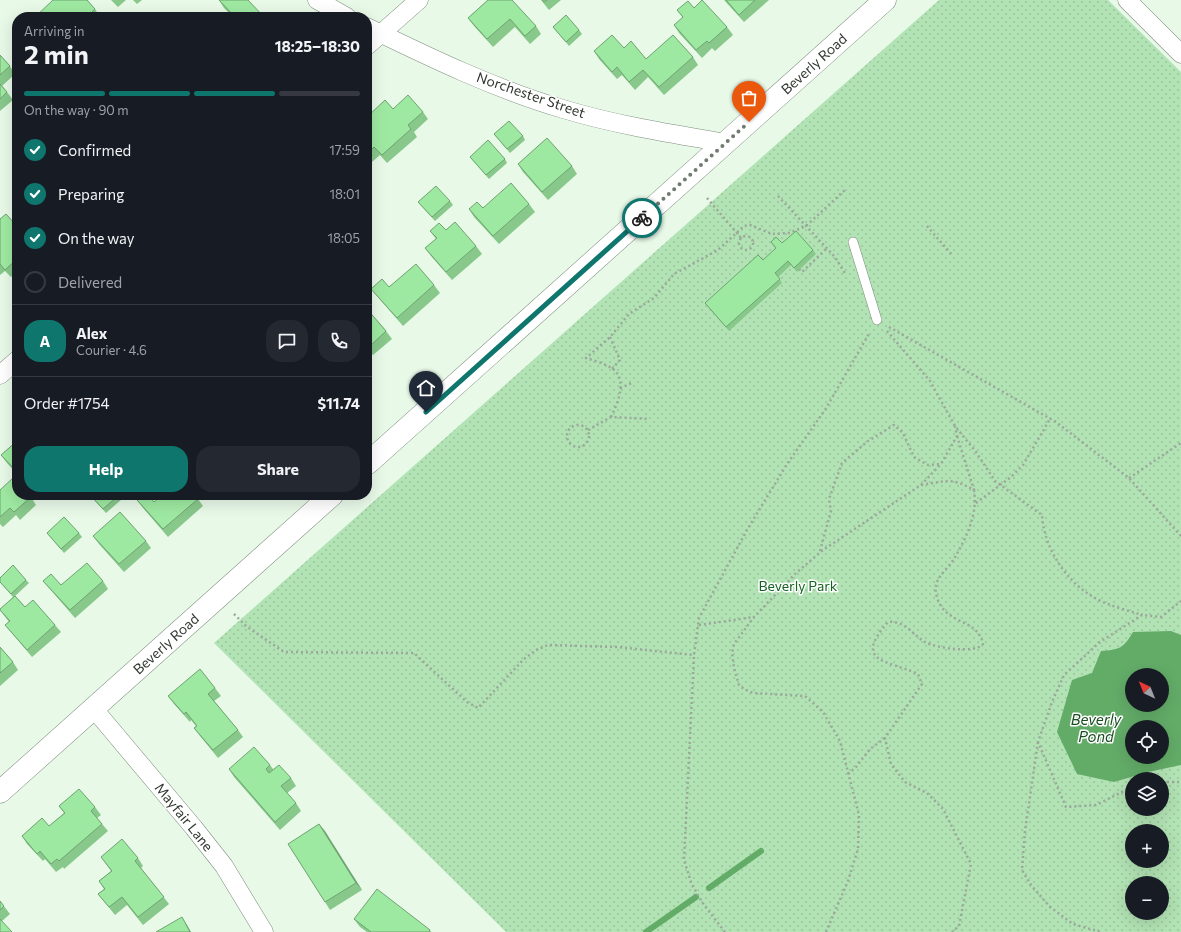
<!DOCTYPE html>
<html lang="en">
<head>
<meta charset="utf-8">
<style>
	body { margin:0; font-family:Commissioner,sans-serif; background:#242831; color:#f1f3f6; height:100vh; display:flex; flex-direction:column; font-size:15px; white-space:nowrap }
	* { box-sizing:border-box; margin:0 }
	p { font-size:13px; color:#9ea1a6 }
	.icon { flex:none; width:22px; height:22px; fill:none; stroke:currentColor; stroke-width:2; stroke-linecap:round; stroke-linejoin:round }
	.map { position:relative; flex:1; overflow:hidden }
	.side { position:absolute; left:12px; top:12px; width:360px; height:488px; display:flex; flex-direction:column; background:#171b24; border-radius:16px; box-shadow:0 4px 16px #0002 }
	.side>* { flex:none }
	.needle { width:26px; rotate:317deg }
	.tools { position:absolute; left:1125px; top:668px; display:grid; gap:8px }
	.tools a { display:grid; place-items:center; width:44px; height:44px; border-radius:50%; background:#171b24; box-shadow:0 4px 16px #0002; font-size:20px }
	.pin { position:absolute; display:grid; place-items:center; width:34px; height:34px; color:#fff; margin:-41px -17px; border-radius:50% 50% 50% 0; rotate:-45deg; box-shadow:0 0 4px #0007 }
	.pin .icon { rotate:45deg }
	.courier { position:absolute; display:grid; place-items:center; width:40px; height:40px; margin:-20px; border:3px solid #0f766e; border-radius:50%; background:#fff; color:#222; box-shadow:0 1px 5px #0007 }
	.summary em { font-style:normal; font-weight:700 }
	.summary div { display:flex; flex-direction:column-reverse }
	.summary { display:flex; align-items:center; justify-content:space-between; height:68px; padding:0 12px }
	h1 { font-size:26px; font-weight:700; line-height:30px }
	.bar { display:grid; grid-template-columns:repeat(4,1fr); gap:6px 4px; align-content:center; height:48px; padding:0 12px }
	.bar i { height:5px; border-radius:3px; background:#363941 }
	.bar .on { background:#0f766e }
	.bar p { grid-column:span 4 }
	.line { display:flex; align-items:center; gap:10px; padding:0 12px; border-top:1px solid #363941 }
	.line div { flex:1 }
	.round { display:grid; place-items:center; flex:none; width:42px; height:42px; border-radius:16px; background:#242831 }
	ol { padding:0 12px; list-style:none }
	li { display:flex; align-items:center; gap:12px; height:44px }
	li p { margin-inline-start:auto }
	li .icon { padding:4px; border-radius:50%; background:#0f766e; color:#fff; stroke-width:4 }
	li:last-child { color:#9ea1a6 }
	li i { width:22px; height:22px; border:2px solid #363941; border-radius:50% }
	.button { display:flex; gap:8px; margin-top:auto; padding:8px 12px }
	.button a { flex:1; height:46px; border-radius:16px; background:#0f766e; color:#fff; font-size:16px; font-weight:700; line-height:46px; text-align:center }
	.button a+a { background:#242831; color:#f1f3f6 }
	.map>svg:first-child { display:block }
	.park { fill:url(#park-dots); fill-rule:evenodd }
	.water { fill:#63ac68; fill-rule:evenodd }
	.lines { fill:none; stroke-linecap:round; stroke-linejoin:round }
	.stream { stroke:#63ac68; stroke-width:6 }
	.lane-casing { stroke:#7e8d7e; stroke-width:10 }
	.street-casing { stroke:#7e8d7e; stroke-width:19 }
	.secondary-casing { stroke:#7e8d7e; stroke-width:23 }
	.path { stroke:#9aa79a; stroke-width:2.5; stroke-dasharray:2 3; stroke-linecap:butt }
	.lane { stroke:#fff; stroke-width:9 }
	.street { stroke:#fff; stroke-width:18 }
	.secondary { stroke:#fff; stroke-width:22 }
	.wall { fill:#88c88b }
	.shaded-wall { fill:#6fa371 }
	.building { fill:#9ee9a2; stroke:#6fa371 }
	.done { stroke:#717b71; stroke-width:4; stroke-dasharray:0 7.2 }
	.route { stroke:#0f766e; stroke-width:5 }
	.labels { text-anchor:middle; stroke-width:3; stroke-linejoin:round; paint-order:stroke }
	.street-label { font-size:14px; fill:#313731; stroke:#fff }
	.park-label { font-size:14px; fill:#146222; stroke:#fff }
	.water-label { font-size:15px; font-style:italic; fill:#194d20; stroke:#fff }
</style>
</head>
<body>
<div class="map">
<svg width="1181" height="932" viewBox="0 0 1181 932">
	<defs>
		<pattern id="park-dots" width="8" height="8" patternUnits="userSpaceOnUse"><rect width="8" height="8" fill="#b2e3b4"/><path d="M2 2h.1M6 6h.1" fill="none" stroke="#9ac39b" stroke-width="1.8" stroke-linecap="round"/></pattern>
	</defs>
	<rect width="100%" height="100%" fill="#e8f9e8"/>
	<path class="park" d="M 939,0 L 1108,0 L 1181,72 L 1181,932 L 506,932 L 214,643 ZM 1132,675 L 1162,675 L 1162,705 L 1132,705 ZM 1132,727 L 1162,727 L 1162,757 L 1132,757 ZM 1132,779 L 1162,779 L 1162,809 L 1132,809 ZM 1132,831 L 1162,831 L 1162,861 L 1132,861 ZM 1132,883 L 1162,883 L 1162,913 L 1132,913 Z"/>
	<path class="water" d="M 1171,631 L 1181,635 L 1181,765 L 1148,772 L 1114,782 L 1077,774 L 1057,732 L 1072,680 L 1092,673 L 1101,651 C 1119,650 1124,648 1133,632 ZM 1132,675 L 1162,675 L 1162,705 L 1132,705 ZM 1132,727 L 1162,727 L 1162,757 L 1132,757 Z"/>
	<g class="lines">
		<g class="stream">
			<path d="M 709,888 L 761,851"/>
			<path d="M 646,932 L 696,897"/>
		</g>
		<g class="lane-casing">
			<path id="lane" d="M 853,242 L 877,320"/>
		</g>
		<g class="street-casing">
			<g id="street">
				<path d="M 317,0 L 347,17"/>
				<path d="M 1127,0 L 1181,54"/>
				<path d="M 367,27 C 431,58 495,89 563,109 C 616,125 672,134 726,143"/>
				<path d="M 367,46 L 419,0"/>
				<path d="M 0,375 L 17,360"/>
				<path d="M 94,709 L 194,828 L 224,866 L 264,932"/>
			</g>
		</g>
		<g class="secondary-casing">
			<g id="secondary">
				<path d="M 367,464 L 885,0"/>
				<path d="M 0,792 L 332,495"/>
			</g>
		</g>
		<g class="path">
			<path d="M 778,196 L 835,257 L 846,275"/>
			<path d="M 707,198 L 742,239"/>
			<path d="M 927,226 L 953,256"/>
			<circle cx="746" cy="243" r="7"/>
			<path d="M 799,269 L 802,272 L 827,248"/>
			<path d="M 889,327 L 1056,422 L 1129,478 L 1181,536"/>
			<path d="M 887,331 L 930,381 L 955,426 L 976,452 L 995,481 L 1042,515 C 1044,548 1066,582 1095,598 C 1109,606 1127,610 1142,615"/>
			<path d="M 610,337 L 620,360 L 612,369"/>
			<path d="M 620,388 L 632,383"/>
			<path d="M 611,417 C 617,404 628,381 613,369 C 606,364 595,361 586,358 L 610,337 L 629,314 L 654,298 L 674,274 L 718,250 L 744,226 L 750,225 L 772,234 L 789,233 L 806,226 L 846,189"/>
			<circle cx="578" cy="436" r="11"/>
			<path d="M 588,430 L 611,417 L 649,419"/>
			<path d="M 957,436 L 974,490"/>
			<path d="M 1129,478 L 1181,443"/>
			<path d="M 921,485 C 947,481 951,477 974,490 C 978,515 966,538 954,559 C 947,570 933,579 936,593 C 942,626 978,617 983,644 C 975,654 936,648 925,642 C 912,634 904,620 888,622 C 852,663 888,660 918,674 L 922,684 L 885,738 L 891,764 L 905,782 L 927,793 L 943,809 L 971,864 L 959,926 L 952,932"/>
			<path d="M 976,503 L 1011,477 L 1023,465 L 1050,419"/>
			<path d="M 820,551 L 831,511 L 829,499 L 842,463 L 868,441 L 894,425 L 903,433 L 914,457 L 928,465 L 941,464"/>
			<path d="M 234,614 L 246,626 L 284,652 L 414,653 L 467,702 L 478,708 L 524,659 L 536,650 L 548,645 L 617,647 L 694,655"/>
			<path d="M 699,625 L 754,617"/>
			<path d="M 1038,742 L 1025,831 L 1022,870 L 1031,885 L 1050,907 L 1073,924 L 1101,932"/>
			<path d="M 848,774 L 856,767 L 870,749 L 885,738"/>
			<path d="M 1162,782 L 1181,782"/>
			<path d="M 1132,787 L 1096,805 L 1066,807 L 1038,742 L 1052,702 L 1064,675 L 1100,642 L 1142,615 L 1161,617 L 1181,601"/>
			<path d="M 725,932 L 704,905 L 692,885 L 684,860 L 694,655 L 699,618 L 747,530 L 787,464 L 825,410 L 870,332"/>
			<path d="M 826,932 L 848,881 L 858,849 L 859,815 L 840,741 L 823,712 L 805,696 L 753,693 L 744,689 L 739,685 L 734,668 L 732,653 L 734,644 L 754,617 L 796,573 L 823,550 L 921,485 L 941,464 L 957,436 L 955,426"/>
		</g>
		<use href="#lane" class="lane"/>
		<use href="#street" class="street"/>
		<use href="#secondary" class="secondary"/>
	</g>
	<g class="wall">
		<path d="M 111,0 L 126,0 L 118,7 Z"/>
		<path d="M 133,0 L 142,0 L 137,4 Z"/>
		<path d="M 219,0 L 264,17 L 233,17 L 224,8 Z"/>
		<path d="M 488,0 L 536,26 L 541,34 L 530,44 L 515,27 L 493,47 L 474,26 L 468,18 Z"/>
		<path d="M 541,0 L 561,0 L 549,10 Z"/>
		<path d="M 724,0 L 769,0 L 744,22 Z"/>
		<path d="M 694,8 L 727,27 L 733,35 L 715,51 L 712,48 L 702,58 L 679,33 L 674,25 L 683,18 L 677,10 Z"/>
		<path d="M 95,9 L 100,17 L 35,17 Z"/>
		<path d="M 553,27 L 579,30 L 582,34 L 569,46 Z"/>
		<path d="M 624,48 L 646,59 L 693,57 L 698,65 L 664,95 L 648,77 L 635,90 L 622,75 L 617,79 L 599,59 L 594,51 Z"/>
		<path d="M 0,55 L 10,66 L 15,74 L 2,86 L 7,92 L 13,100 L 0,111 Z"/>
		<path d="M 393,109 L 423,112 L 428,119 L 414,132 L 417,137 L 387,163 L 380,155 L 372,162 L 367,156 L 367,117 Z"/>
		<path d="M 494,134 L 523,136 L 525,140 L 510,153 Z"/>
		<path d="M 470,157 L 505,159 L 507,163 L 489,179 Z"/>
		<path d="M 518,164 L 572,166 L 577,174 L 548,200 L 523,172 Z"/>
		<path d="M 450,201 L 453,205 L 435,221 L 418,202 Z"/>
		<path d="M 529,204 L 535,212 L 499,244 L 474,217 L 469,209 Z"/>
		<path d="M 0,219 L 17,226 L 17,272 L 11,277 L 5,271 L 0,275 Z"/>
		<path d="M 446,230 L 476,246 L 482,254 L 452,280 L 431,256 L 425,248 L 436,239 L 430,231 Z"/>
		<path d="M 771,242 L 782,243 L 813,250 L 816,254 L 797,272 L 791,265 L 778,277 L 782,283 L 729,331 L 705,303 L 763,260 L 776,249 Z"/>
		<path d="M 434,285 L 440,293 L 403,326 L 377,296 L 371,289 L 389,287 Z"/>
		<path d="M 367,309 L 386,331 L 392,339 L 373,355 L 370,352 L 367,355 Z"/>
		<path d="M 17,431 L 17,474 L 7,463 L 1,455 L 16,442 L 12,436 Z"/>
		<path d="M 0,490 L 31,497 L 36,505 L 20,520 L 16,515 L 3,527 L 0,524 Z"/>
		<path d="M 90,495 L 117,495 L 121,500 L 106,513 Z"/>
		<path d="M 198,499 L 203,506 L 168,537 L 143,508 L 137,500 L 154,502 Z"/>
		<path d="M 47,533 L 79,533 L 82,537 L 64,553 Z"/>
		<path d="M 93,536 L 146,541 L 151,548 L 124,572 L 99,544 Z"/>
		<path d="M 0,578 L 26,580 L 29,583 L 15,596 L 25,607 L 55,625 L 61,632 L 32,657 L 11,632 L 5,625 L 9,622 L 0,610 L 13,597 L 0,582 Z"/>
		<path d="M 43,581 L 61,585 L 103,581 L 108,589 L 75,618 L 49,588 Z"/>
		<path d="M 0,647 L 13,662 L 18,670 L 0,686 Z"/>
		<path d="M 215,688 L 221,696 L 214,701 L 238,730 L 243,737 L 218,758 L 200,736 L 194,728 L 196,726 L 191,720 L 190,722 L 174,704 L 168,696 Z"/>
		<path d="M 270,765 L 273,769 L 291,778 L 296,786 L 287,793 L 296,803 L 301,811 L 280,830 L 234,777 L 229,769 Z"/>
		<path d="M 59,806 L 95,807 L 101,815 L 97,818 L 108,831 L 64,869 L 63,867 L 56,872 L 45,859 L 43,861 L 27,844 L 22,836 L 49,826 L 64,813 Z"/>
		<path d="M 319,824 L 362,890 L 330,910 L 325,902 Z"/>
		<path d="M 101,857 L 138,858 L 143,866 L 141,868 L 169,904 L 143,925 L 127,905 L 115,915 L 98,894 L 104,889 L 99,881 L 111,871 Z"/>
		<path d="M 0,901 L 10,914 L 2,921 L 0,932 Z"/>
		<path d="M 354,919 L 430,930 L 431,932 L 367,932 L 360,927 Z"/>
	</g>
	<g class="shaded-wall">
		<path d="M 319,824 L 325,831 L 362,890 L 356,883 Z"/>
		<path d="M 182,917 L 187,925 L 191,932 L 190,932 Z"/>
	</g>
	<g class="building">
		<path d="M 53,0 L 87,0 L 95,9 L 87,17 L 35,17 Z"/>
		<path d="M 219,0 L 248,0 L 264,17 L 235,17 Z"/>
		<path d="M 488,0 L 512,0 L 536,26 L 525,36 L 510,19 L 487,39 L 468,18 Z"/>
		<path d="M 542,0 L 547,0 L 544,2 Z"/>
		<path d="M 702,0 L 727,27 L 709,43 L 707,41 L 696,50 L 674,25 L 683,17 L 677,10 L 688,1 L 694,8 Z"/>
		<path d="M 726,0 L 755,0 L 739,15 Z"/>
		<path d="M 566,15 L 579,30 L 566,42 L 553,27 Z"/>
		<path d="M 612,35 L 624,48 L 631,41 L 646,59 L 673,35 L 693,57 L 659,87 L 643,70 L 629,82 L 617,67 L 612,72 L 594,51 Z"/>
		<path d="M 0,55 L 10,66 L 0,75 Z"/>
		<path d="M 0,84 L 7,92 L 0,99 Z"/>
		<path d="M 408,95 L 423,112 L 408,125 L 411,129 L 382,155 L 374,147 L 367,154 L 367,117 L 385,100 L 393,109 Z"/>
		<path d="M 509,121 L 523,136 L 507,149 L 494,134 Z"/>
		<path d="M 547,138 L 572,166 L 542,192 L 518,164 Z"/>
		<path d="M 488,140 L 505,159 L 486,175 L 470,157 Z"/>
		<path d="M 511,183 L 529,204 L 493,236 L 469,209 L 477,202 L 483,208 Z"/>
		<path d="M 436,186 L 450,201 L 432,217 L 418,202 Z"/>
		<path d="M 17,203 L 17,211 L 13,207 Z"/>
		<path d="M 6,214 L 17,226 L 17,259 L 5,270 L 0,264 L 0,219 Z"/>
		<path d="M 455,222 L 476,246 L 446,272 L 425,248 L 437,238 L 430,231 L 439,223 L 446,230 Z"/>
		<path d="M 796,231 L 813,250 L 794,268 L 788,261 L 775,273 L 780,279 L 726,327 L 705,303 L 758,255 L 763,260 L 776,248 L 771,242 L 776,237 L 782,243 Z"/>
		<path d="M 416,264 L 434,285 L 397,318 L 371,289 L 382,279 L 389,287 Z"/>
		<path d="M 367,309 L 386,331 L 368,348 L 367,347 Z"/>
		<path d="M 17,431 L 17,472 L 1,455 L 17,441 L 12,436 Z"/>
		<path d="M 13,478 L 17,482 L 17,495 L 29,495 L 31,497 L 14,512 L 10,508 L 0,517 L 0,490 Z"/>
		<path d="M 90,495 L 117,495 L 118,496 L 103,509 Z"/>
		<path d="M 144,495 L 148,495 L 154,502 L 162,495 L 194,495 L 198,499 L 163,529 L 137,500 Z"/>
		<path d="M 120,512 L 146,541 L 119,564 L 93,536 Z"/>
		<path d="M 64,517 L 79,533 L 61,549 L 47,533 Z"/>
		<path d="M 87,563 L 103,581 L 70,610 L 43,581 L 51,574 L 61,585 Z"/>
		<path d="M 13,565 L 26,580 L 11,594 L 0,582 L 0,578 Z"/>
		<path d="M 15,596 L 25,607 L 33,600 L 55,625 L 27,650 L 5,625 L 10,621 L 0,610 L 0,609 Z"/>
		<path d="M 0,647 L 13,662 L 0,673 Z"/>
		<path d="M 200,669 L 215,688 L 208,694 L 238,730 L 213,750 L 194,728 L 197,726 L 186,712 L 184,714 L 168,696 Z"/>
		<path d="M 254,747 L 270,765 L 266,769 L 269,773 L 279,765 L 291,778 L 281,786 L 296,803 L 275,822 L 229,769 Z"/>
		<path d="M 79,789 L 95,807 L 91,811 L 102,824 L 59,861 L 57,859 L 51,864 L 40,851 L 37,854 L 22,836 L 42,818 L 49,826 L 65,813 L 59,806 Z"/>
		<path d="M 319,824 L 356,883 L 325,902 L 288,844 Z"/>
		<path d="M 122,839 L 138,858 L 135,861 L 164,897 L 138,917 L 122,897 L 109,907 L 98,894 L 105,889 L 99,881 L 112,871 L 101,857 Z"/>
		<path d="M 377,889 L 430,930 L 429,932 L 371,932 L 354,919 Z"/>
		<path d="M 0,901 L 4,906 L 0,910 Z"/>
		<path d="M 182,917 L 190,932 L 156,932 Z"/>
		<path d="M 0,919 L 12,932 L 0,932 Z"/>
	</g>
	<g class="lines">
		<path class="done" d="M 642,218 L 749,122"/>
		<path class="route" d="M 426,412 L 642,218"/>
	</g>
	<g class="labels">
		<g class="street-label">
			<text transform="translate(814 64) rotate(-42)" y="5">Beverly Road</text>
			<text transform="translate(531 95) rotate(19)" y="5">Norchester Street</text>
			<text transform="translate(166 644) rotate(-42)" y="5">Beverly Road</text>
			<text transform="translate(184 817) rotate(51)" y="5">Mayfair Lane</text>
		</g>
		<g class="park-label">
			<text x="798" y="591">Beverly Park</text>
		</g>
		<g class="water-label">
			<text x="1096" y="725">Beverly<tspan x="1096" dy="17">Pond</tspan></text>
		</g>
	</g>
</svg>
<div class="tools">
<a><svg class="needle" viewBox="-14 -14 28 28"><path d="M0-13l5 13h-10z" fill="#e53935"/><path d="M0 13l5-13h-10z" fill="#9ea1a6"/></svg></a>
<a><svg class="icon" aria-label="locate" viewBox="0 0 24 24"><circle cx="12" cy="12" r="6"/><path d="M12 2v4M12 18v4M2 12h4M18 12h4"/></svg></a>
<a><svg class="icon" aria-label="layers" viewBox="0 0 24 24"><path d="M12 4l9 5-9 5-9-5zM3 14l9 5 9-5"/></svg></a>
<a>+</a>
<a>−</a>
</div>
<div class="pin" style="left:749px;top:122px;background:#ea580c"><svg class="icon" aria-label="bag" viewBox="0 0 24 24"><path d="M5 8h14l-1 12H6zM9 8a3 3 0 0 1 6 0"/></svg></div>
<div class="pin" style="left:426px;top:412px;background:#1f2937"><svg class="icon" aria-label="home" viewBox="0 0 24 24"><path d="M3 11l9-7 9 7M6 9v11h12V9"/></svg></div>
<div class="courier" style="left:642px;top:218px"><svg class="icon" aria-label="bike" viewBox="0 0 24 24"><circle cx="6" cy="16" r="4"/><circle cx="18" cy="16" r="4"/><path d="M6 16l4-8h5l3 8M10 8l3 8H6M13 5h3"/></svg></div>
<section class="side">
<div class="summary"><div><h1>2 min</h1><p>Arriving in</p></div><em>18:25–18:30</em></div>
<div class="bar"><i class="on"></i><i class="on"></i><i class="on"></i><i></i><p>On the way · 90 m</p></div>
<ol>
<li><svg class="icon" aria-label="check" viewBox="0 0 24 24"><path d="M5 12l5 5 9-10"/></svg>Confirmed<p>17:59</p></li>
<li><svg class="icon" aria-label="check" viewBox="0 0 24 24"><path d="M5 12l5 5 9-10"/></svg>Preparing<p>18:01</p></li>
<li><svg class="icon" aria-label="check" viewBox="0 0 24 24"><path d="M5 12l5 5 9-10"/></svg>On the way<p>18:05</p></li>
<li><i></i>Delivered</li>
</ol>
<div class="line" style="height:72px"><b class="round" style="background:#0f766e;color:#fff">A</b><div><b>Alex</b><p>Courier · 4.6</p></div><a class="round"><svg class="icon" aria-label="chat" viewBox="0 0 24 24"><path d="M4 5h16v11H9l-5 4z"/></svg></a><a class="round"><svg class="icon" aria-label="phone" viewBox="0 0 24 24"><path d="M5 4h4l2 5-3 2q2 4 5 5l2-3 5 2v4C11 20 4 13 5 4z"/></svg></a></div>
<div class="line" style="height:52px"><div>Order #1754</div><b>$11.74</b></div>
<div class="button"><a>Help</a><a>Share</a></div>
</section>
</div>
</body>
</html>
